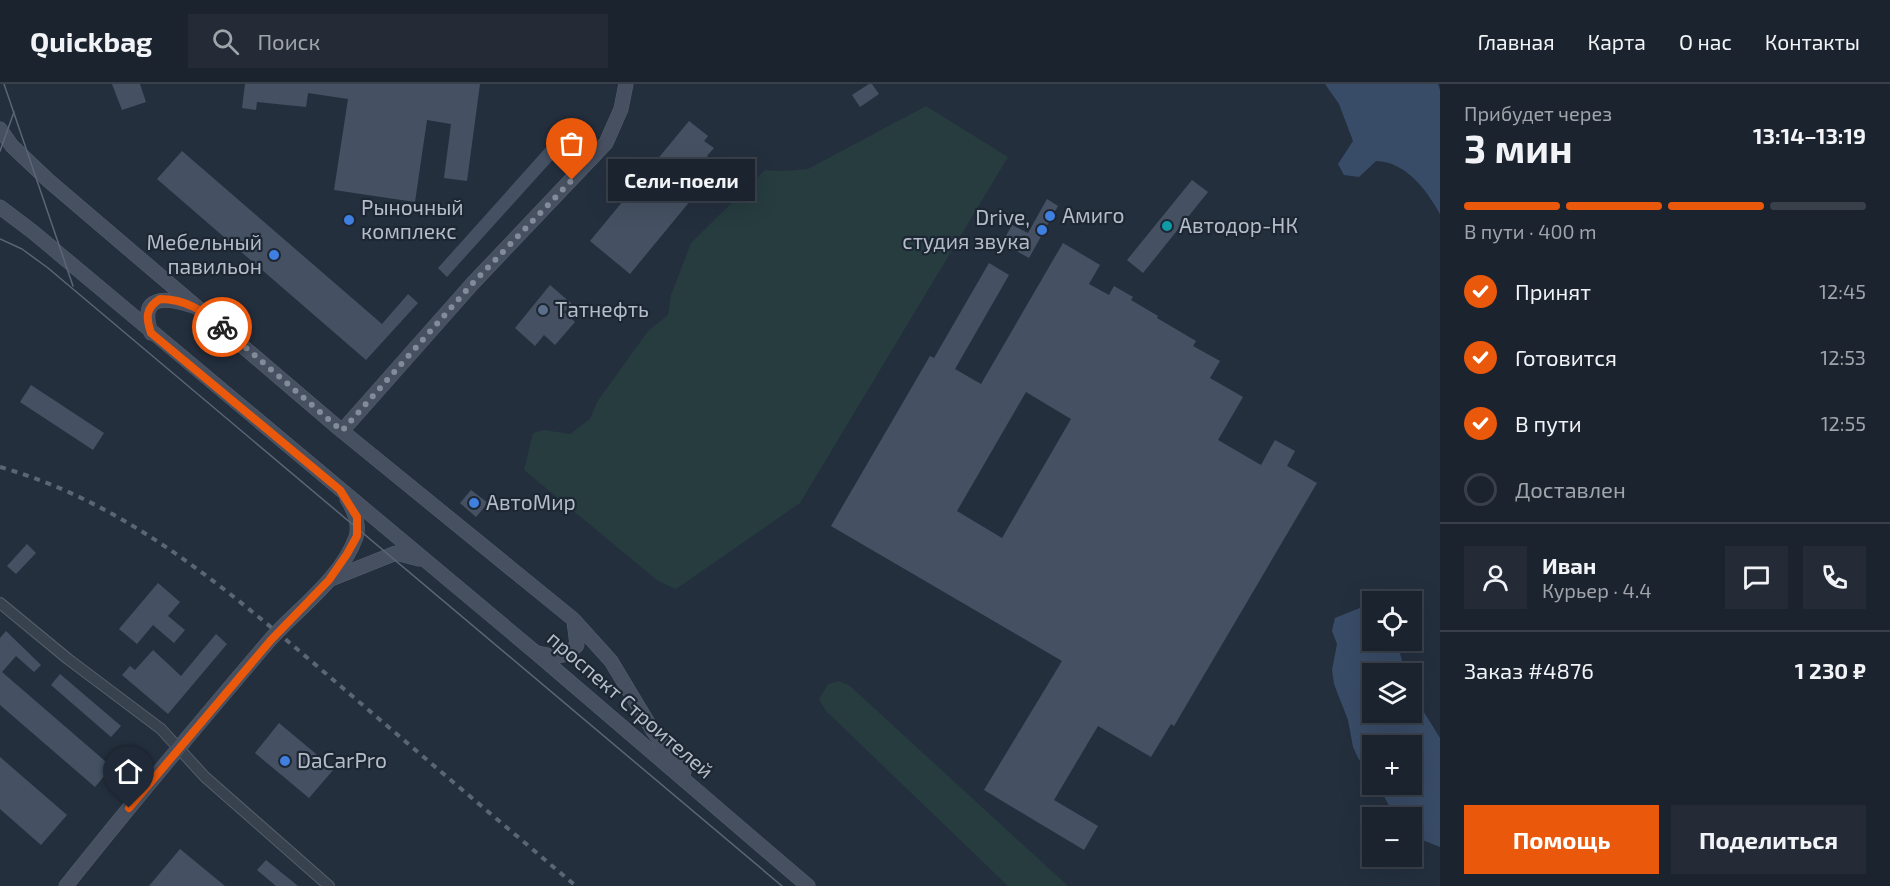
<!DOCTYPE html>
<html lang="ru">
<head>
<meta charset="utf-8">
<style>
	body { margin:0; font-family:"Exo 2",sans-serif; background:#242b36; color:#f1f3f6; height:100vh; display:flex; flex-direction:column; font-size:22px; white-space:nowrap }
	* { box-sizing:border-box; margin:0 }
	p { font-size:20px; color:#a0a4aa }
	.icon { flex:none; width:33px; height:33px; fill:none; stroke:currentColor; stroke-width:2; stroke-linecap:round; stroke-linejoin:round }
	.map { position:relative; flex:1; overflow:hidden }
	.details { display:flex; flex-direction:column; background:#1b232e; width:450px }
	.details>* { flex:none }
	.tools { position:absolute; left:1362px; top:507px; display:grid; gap:12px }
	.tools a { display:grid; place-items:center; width:60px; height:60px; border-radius:0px; background:#1b232e; box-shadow:0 6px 24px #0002,0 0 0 2px #39404a; font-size:30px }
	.pin { position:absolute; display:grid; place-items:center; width:51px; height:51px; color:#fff; margin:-62px -26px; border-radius:50% 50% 50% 0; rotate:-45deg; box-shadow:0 0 6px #0007 }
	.pin .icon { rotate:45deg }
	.courier { position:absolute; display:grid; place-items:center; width:60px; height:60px; margin:-30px; border:4px solid #ea580c; border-radius:50%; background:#fff; color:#222; box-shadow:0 2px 8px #0007 }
	.bubble { position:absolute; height:42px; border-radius:0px; background:#1b232e; box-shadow:0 6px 24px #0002,0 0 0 2px #39404a; font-size:20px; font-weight:700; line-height:42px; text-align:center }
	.summary em { font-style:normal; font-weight:700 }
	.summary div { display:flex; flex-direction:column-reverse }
	.summary { display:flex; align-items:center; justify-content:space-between; height:102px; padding:0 24px }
	h1 { font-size:39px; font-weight:700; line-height:45px }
	.bar { display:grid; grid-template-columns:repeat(4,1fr); gap:9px 6px; align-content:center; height:72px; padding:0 24px }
	.bar i { height:8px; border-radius:4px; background:#39404a }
	.bar .on { background:#ea580c }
	.bar p { grid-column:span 4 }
	.line { display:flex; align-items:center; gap:15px; padding:0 24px; border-top:2px solid #39404a }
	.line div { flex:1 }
	.round { display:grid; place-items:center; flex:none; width:63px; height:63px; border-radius:0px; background:#242b36 }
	ol { padding:0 24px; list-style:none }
	li { display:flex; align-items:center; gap:18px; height:66px }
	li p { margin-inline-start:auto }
	li .icon { padding:6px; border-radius:50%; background:#ea580c; color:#fff; stroke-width:4 }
	li:last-child { color:#a0a4aa }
	li i { width:33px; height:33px; border:3px solid #39404a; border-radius:50% }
	.button { display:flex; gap:12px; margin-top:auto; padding:12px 24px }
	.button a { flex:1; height:69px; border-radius:0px; background:#ea580c; color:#fff; font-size:24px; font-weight:700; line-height:69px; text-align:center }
	.button a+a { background:#242b36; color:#f1f3f6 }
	header { display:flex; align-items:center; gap:36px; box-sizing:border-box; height:84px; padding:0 30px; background:#1b232e; border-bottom:2px solid #39404a }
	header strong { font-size:28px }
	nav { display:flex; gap:33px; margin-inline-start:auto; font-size:21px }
	.search { width:420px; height:54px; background:#242b36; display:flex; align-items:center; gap:15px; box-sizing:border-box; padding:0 21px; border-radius:0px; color:#a0a4aa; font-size:22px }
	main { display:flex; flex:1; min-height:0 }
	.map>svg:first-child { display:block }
	.green { fill:#263c3f }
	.water { fill:#394c67 }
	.building { fill:#455162; fill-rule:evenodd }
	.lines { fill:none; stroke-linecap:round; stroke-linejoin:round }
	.street-casing { stroke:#565f6c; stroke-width:12 }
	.secondary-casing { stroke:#565f6c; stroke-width:15 }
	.street { stroke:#38414e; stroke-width:10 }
	.secondary { stroke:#465061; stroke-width:14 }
	.tram { stroke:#5a6575; stroke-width:1.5 }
	.rail { stroke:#5a6575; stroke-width:4; stroke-dasharray:6 6; stroke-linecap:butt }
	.done { stroke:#828b98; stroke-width:6; stroke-dasharray:0 10.8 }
	.route { stroke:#ea580c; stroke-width:8 }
	.shop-dot { fill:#3f7fe0; stroke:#1d2633; stroke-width:2 }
	.culture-dot { fill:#0f9aa8; stroke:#1d2633; stroke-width:2 }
	.service-dot { fill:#5c6f8a; stroke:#1d2633; stroke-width:2 }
	.labels { text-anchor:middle; stroke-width:4.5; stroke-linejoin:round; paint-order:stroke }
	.poi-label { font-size:21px; fill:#b4bcc9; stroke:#1d2633; text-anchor:start }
	.street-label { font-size:21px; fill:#b4bcc9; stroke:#1d2633 }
</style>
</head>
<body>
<header>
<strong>Quickbag</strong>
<div class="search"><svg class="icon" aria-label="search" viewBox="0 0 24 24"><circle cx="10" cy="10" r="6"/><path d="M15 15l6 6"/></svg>Поиск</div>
<nav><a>Главная</a><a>Карта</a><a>О нас</a><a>Контакты</a></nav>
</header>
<main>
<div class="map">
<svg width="1440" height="802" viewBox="0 0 1440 802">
	<rect width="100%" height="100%" fill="#242f3e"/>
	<g class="green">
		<path d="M 926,22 L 1008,73 L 800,419 L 676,505 L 658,497 L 524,386 L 533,349 L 544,346 L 570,350 L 590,335 L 597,318 L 648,247 L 668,231 L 671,211 L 691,159 L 765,86 L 784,87 L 808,85 Z"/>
		<path d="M 839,597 L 850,602 L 1068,802 L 1008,802 L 826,627 L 819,615 L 828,600 Z"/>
	</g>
	<g class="water">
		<path d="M 1325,0 L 1438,0 L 1440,6 L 1440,130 C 1426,105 1406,78 1376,77 L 1359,93 L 1344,91 L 1338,80 L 1353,57 L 1339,20 Z"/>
		<path d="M 1372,519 L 1372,556 L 1397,557 L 1405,589 L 1372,590 L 1372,628 L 1412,628 L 1412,609 L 1440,654 L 1440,763 L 1412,752 L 1412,734 L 1395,733 L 1378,701 L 1412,700 L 1412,662 L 1372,662 L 1372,692 L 1358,674 L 1353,663 L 1348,636 L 1334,600 L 1332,586 L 1337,560 L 1332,547 L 1335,534 Z"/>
	</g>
	<g class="building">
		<path d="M 112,0 L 140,0 L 146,18 L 122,26 Z"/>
		<path d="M 245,0 L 480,0 L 467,97 L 444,94 L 451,40 L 427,36 L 415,118 L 334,106 L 348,15 L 308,9 L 306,23 L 257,18 L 256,26 L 242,24 Z"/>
		<path d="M 869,0 L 872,0 L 879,10 L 860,23 L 852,11 Z"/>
		<path d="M 689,37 L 708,52 L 704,57 L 714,64 L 707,72 L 719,82 L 630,190 L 590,157 Z"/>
		<path d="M 567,40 L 577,49 L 447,193 L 438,184 Z"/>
		<path d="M 182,67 L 382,240 L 408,210 L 418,219 L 366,276 L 157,95 Z"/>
		<path d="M 1192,96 L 1208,108 L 1143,189 L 1127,176 Z"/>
		<path d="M 1047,115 L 1058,122 L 1029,174 L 1002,159 L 1012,141 L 1028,149 Z"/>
		<path d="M 1063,159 L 1100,181 L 1089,200 L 1109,211 L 1114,202 L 1133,213 L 1131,216 L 1158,232 L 1157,234 L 1196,257 L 1193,262 L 1220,277 L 1210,294 L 1243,313 L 1218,356 L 1261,381 L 1275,356 L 1295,367 L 1287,382 L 1317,399 L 1174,642 L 1171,640 L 1151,673 L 1098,642 L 1054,716 L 1098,742 L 1084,766 L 984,706 L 1062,577 L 831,442 L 930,272 L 934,274 L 989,179 L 1009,191 L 955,285 L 981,300 ZM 1026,308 L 1071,335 L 1002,454 L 957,427 Z"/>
		<path d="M 550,201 L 572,220 L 564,228 L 575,238 L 555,261 L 544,251 L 535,262 L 515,244 Z"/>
		<path d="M 31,301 L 104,349 L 93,366 L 20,318 Z"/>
		<path d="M 471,406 L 488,419 L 476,433 L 460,419 Z"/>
		<path d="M 27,460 L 36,469 L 16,490 L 7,482 Z"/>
		<path d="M 158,499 L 180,518 L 168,532 L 185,546 L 174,559 L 153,541 L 137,560 L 119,545 Z"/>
		<path d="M 6,547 L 41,581 L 34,588 L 16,572 L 2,588 L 112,683 L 95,703 L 0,621 L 0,554 Z"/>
		<path d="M 216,550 L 227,560 L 168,630 L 122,591 L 130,582 L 135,586 L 153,566 L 181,592 Z"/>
		<path d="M 60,590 L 121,642 L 111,653 L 51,601 Z"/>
		<path d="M 279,639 L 334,685 L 309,714 L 255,669 Z"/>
		<path d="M 0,673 L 67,731 L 41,761 L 0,725 Z"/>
		<path d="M 180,765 L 225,802 L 149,802 Z"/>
		<path d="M 266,776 L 298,802 L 276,802 L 257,786 Z"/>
	</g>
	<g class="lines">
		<g class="street-casing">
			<path id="street" d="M 0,519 L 68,575 L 161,645 L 205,693 L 329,802"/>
		</g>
		<g class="secondary-casing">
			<g id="secondary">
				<path d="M 0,45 L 12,62 L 49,97 L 342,347 L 573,535 L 611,577 L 653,647 L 684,688"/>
				<path d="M 0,123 L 33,148 L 535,568 L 808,802"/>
				<path d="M 151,249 C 138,210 166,213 193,222"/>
				<path d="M 342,347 L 473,199 L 606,59 L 621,25 L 626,0"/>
				<path d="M 331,495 L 396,469 L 419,475"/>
				<path d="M 538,569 C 554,573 565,575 577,561 L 574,537"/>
				<path d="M 66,802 C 132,719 200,638 269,557 C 297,525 341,495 356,453 C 360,440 354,426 347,415"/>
			</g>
		</g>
		<use href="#street" class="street"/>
		<use href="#secondary" class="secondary"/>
		<g class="tram">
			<path d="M 4,0 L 73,202"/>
			<path d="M 0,67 L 14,28"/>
			<path d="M 0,155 L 22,165 L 48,184 L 782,802"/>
		</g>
		<path class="rail" d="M 0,383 C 135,421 240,517 344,605 C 421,671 499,737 576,802"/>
	</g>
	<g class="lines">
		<path class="done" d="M 222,243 L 342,347 L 473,199 L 572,96"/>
		<path class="route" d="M 129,724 L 271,556 L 329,496 L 347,470 L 357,452 L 357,433 L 340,406 L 151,249 C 146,234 145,224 160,215 C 186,215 203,227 222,243"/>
	</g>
	<g class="shop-dot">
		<circle cx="1050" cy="132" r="6"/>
		<circle cx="349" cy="136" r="6"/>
		<circle cx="1042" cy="146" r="6"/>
		<circle cx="274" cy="171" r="6"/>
		<circle cx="474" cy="419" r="6"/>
		<circle cx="285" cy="677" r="6"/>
	</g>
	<circle class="culture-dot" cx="1167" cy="142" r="6"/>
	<circle class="service-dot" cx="543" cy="226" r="6"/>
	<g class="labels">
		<g class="poi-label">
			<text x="361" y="131">Рыночный<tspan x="361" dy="24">комплекс</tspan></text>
			<text x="1062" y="139">Амиго</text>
			<text x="1030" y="141" text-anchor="end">Drive,<tspan x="1030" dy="24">студия звука</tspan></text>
			<text x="1179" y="149">Автодор-НК</text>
			<text x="262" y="166" text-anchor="end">Мебельный<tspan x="262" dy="24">павильон</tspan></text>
			<text x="555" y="233">Татнефть</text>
			<text x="486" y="426">АвтоМир</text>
			<text x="297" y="684">DaCarPro</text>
		</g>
		<g class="street-label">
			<text transform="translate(630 621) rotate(41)" y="7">проспект Строителей</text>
		</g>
	</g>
</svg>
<div class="tools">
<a><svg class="icon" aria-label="locate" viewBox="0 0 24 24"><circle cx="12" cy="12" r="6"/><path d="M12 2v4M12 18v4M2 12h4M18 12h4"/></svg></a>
<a><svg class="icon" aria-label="layers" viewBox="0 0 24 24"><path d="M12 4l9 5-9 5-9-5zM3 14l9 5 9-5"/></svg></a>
<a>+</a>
<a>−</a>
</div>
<div class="pin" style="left:572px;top:96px;background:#ea580c"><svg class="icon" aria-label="bag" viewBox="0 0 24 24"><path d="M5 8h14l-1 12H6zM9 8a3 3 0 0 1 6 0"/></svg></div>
<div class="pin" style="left:129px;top:724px;background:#1f2937"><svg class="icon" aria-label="home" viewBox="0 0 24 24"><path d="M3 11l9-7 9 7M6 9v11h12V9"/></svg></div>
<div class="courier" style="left:222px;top:243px"><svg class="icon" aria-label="bike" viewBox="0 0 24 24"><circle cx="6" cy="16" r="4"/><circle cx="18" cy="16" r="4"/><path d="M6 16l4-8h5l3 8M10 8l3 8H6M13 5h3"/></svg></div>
<div class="bubble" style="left:608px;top:75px;width:147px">Сели-поели</div>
</div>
<section class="details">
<div class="summary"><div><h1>3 мин</h1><p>Прибудет через</p></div><em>13:14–13:19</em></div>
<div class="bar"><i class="on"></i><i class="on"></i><i class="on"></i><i></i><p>В пути · 400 m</p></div>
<ol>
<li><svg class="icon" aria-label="check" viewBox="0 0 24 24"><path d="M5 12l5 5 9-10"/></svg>Принят<p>12:45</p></li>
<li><svg class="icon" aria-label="check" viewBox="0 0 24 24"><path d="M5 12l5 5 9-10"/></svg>Готовится<p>12:53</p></li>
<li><svg class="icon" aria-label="check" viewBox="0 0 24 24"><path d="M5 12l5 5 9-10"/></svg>В пути<p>12:55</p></li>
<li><i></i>Доставлен</li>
</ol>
<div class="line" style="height:108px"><a class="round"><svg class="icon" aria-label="person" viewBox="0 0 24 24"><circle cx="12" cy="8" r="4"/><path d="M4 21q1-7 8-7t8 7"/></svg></a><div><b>Иван</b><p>Курьер · 4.4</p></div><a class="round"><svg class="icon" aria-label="chat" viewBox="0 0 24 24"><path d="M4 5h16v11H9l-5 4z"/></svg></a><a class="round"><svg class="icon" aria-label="phone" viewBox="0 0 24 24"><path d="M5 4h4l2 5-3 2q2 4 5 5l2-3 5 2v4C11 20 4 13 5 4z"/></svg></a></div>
<div class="line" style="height:78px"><div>Заказ #4876</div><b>1 230 ₽</b></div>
<div class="button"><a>Помощь</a><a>Поделиться</a></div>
</section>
</main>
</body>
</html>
